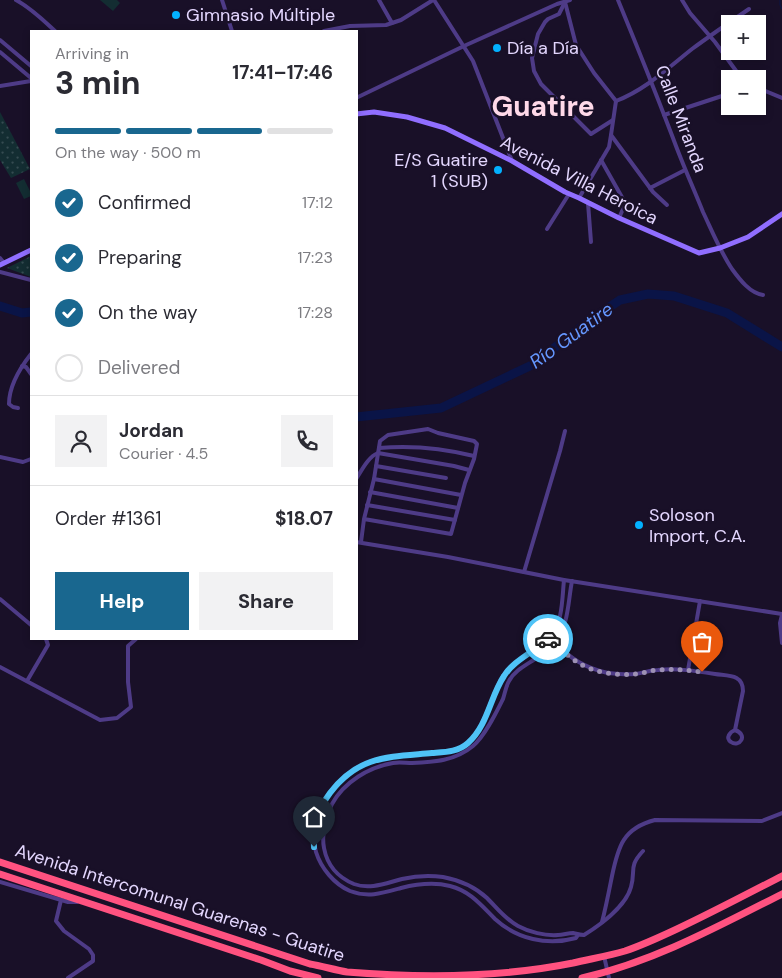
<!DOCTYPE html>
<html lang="en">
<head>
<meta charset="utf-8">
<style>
	body { margin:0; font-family:"DM Sans",sans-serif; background:#f2f2f3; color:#2b2b33; height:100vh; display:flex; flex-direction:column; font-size:19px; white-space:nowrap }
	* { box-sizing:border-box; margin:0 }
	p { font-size:16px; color:#7c7c81 }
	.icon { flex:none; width:28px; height:28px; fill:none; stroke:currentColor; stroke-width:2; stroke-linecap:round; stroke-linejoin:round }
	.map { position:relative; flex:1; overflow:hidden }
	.details { position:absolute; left:30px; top:30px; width:328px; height:610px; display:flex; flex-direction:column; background:#fff; border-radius:0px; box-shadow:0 2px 8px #0003 }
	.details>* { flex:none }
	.buttons { position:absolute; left:721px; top:15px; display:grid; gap:10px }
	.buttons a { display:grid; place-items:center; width:45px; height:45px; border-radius:0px; background:#fff; box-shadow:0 2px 8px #0003; font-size:25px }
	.pin { position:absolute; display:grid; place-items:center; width:42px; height:42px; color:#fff; margin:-51px -21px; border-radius:50% 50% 50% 0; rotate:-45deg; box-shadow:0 0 5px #0007 }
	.pin .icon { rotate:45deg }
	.courier { position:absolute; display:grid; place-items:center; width:50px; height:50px; margin:-25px; border:4px solid #4fc3f7; border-radius:50%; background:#fff; color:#222; box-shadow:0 1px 6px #0007 }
	.overview em { font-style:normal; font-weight:700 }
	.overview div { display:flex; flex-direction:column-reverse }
	.overview { display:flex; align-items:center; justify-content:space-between; height:85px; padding:0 25px }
	h1 { font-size:32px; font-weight:700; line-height:38px }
	.bar { display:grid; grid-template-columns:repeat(4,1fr); gap:8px 5px; align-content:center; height:60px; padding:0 25px }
	.bar i { height:6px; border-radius:4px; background:#e1e1e2 }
	.bar .on { background:#19678f }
	.bar p { grid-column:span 4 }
	.line { display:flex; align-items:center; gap:12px; padding:0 25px; border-top:1px solid #e1e1e2 }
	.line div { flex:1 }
	.round { display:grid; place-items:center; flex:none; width:52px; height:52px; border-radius:0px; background:#f2f2f3 }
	ol { padding:0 25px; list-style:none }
	li { display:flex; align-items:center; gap:15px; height:55px }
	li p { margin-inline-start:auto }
	li .icon { padding:5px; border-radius:50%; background:#19678f; color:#fff; stroke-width:4 }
	li:last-child { color:#7c7c81 }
	li i { width:28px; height:28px; border:2px solid #e1e1e2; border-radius:50% }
	.primary-button { display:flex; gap:10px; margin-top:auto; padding:10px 25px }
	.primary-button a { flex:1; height:58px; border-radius:0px; background:#19678f; color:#fff; font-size:20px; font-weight:700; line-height:58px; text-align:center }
	.primary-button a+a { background:#f2f2f3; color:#2b2b33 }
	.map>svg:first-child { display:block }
	.park { fill:url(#park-dots) }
	.pitch { fill:#132d32 }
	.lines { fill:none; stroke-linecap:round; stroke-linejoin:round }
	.stream { stroke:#0a1447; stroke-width:1 }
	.river { stroke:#0a1447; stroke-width:9 }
	.street { stroke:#4e3b87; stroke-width:4 }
	.secondary { stroke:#906eff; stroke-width:5 }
	.highway { stroke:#ff5280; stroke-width:7 }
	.done { stroke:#9d91b4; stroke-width:5; stroke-dasharray:0 9 }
	.route { stroke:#4fc3f7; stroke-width:6 }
	.poi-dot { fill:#03b1ff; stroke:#191028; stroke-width:2 }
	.labels { text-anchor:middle; stroke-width:5; stroke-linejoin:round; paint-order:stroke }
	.poi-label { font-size:18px; fill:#e4d7ff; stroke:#191028; text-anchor:start }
	.street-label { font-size:18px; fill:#e4d7ff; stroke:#191028 }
	.water-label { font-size:19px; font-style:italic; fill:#6597ff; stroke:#191028 }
	.town-label { font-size:28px; font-weight:bold; fill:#ffd9e9; stroke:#191028 }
</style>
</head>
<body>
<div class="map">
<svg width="782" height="978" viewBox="0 0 782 978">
	<defs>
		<pattern id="park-dots" width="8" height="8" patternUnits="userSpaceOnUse" patternTransform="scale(1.25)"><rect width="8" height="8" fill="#132d32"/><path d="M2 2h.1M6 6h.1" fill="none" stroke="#354b51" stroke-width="1.8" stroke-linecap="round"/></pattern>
	</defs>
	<rect width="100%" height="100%" fill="#191028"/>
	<g class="park">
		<path d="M 0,112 L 30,169 L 11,178 L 0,160 Z"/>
		<path d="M 31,256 L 31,277 L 7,268 Z"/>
	</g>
	<g class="pitch">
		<path d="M 100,0 L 117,0 L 120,3 L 113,11 Z"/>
		<path d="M 24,179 L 31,193 L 31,196 L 24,199 L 16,183 Z"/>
	</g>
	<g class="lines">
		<path class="stream" d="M 780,0 L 780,5 L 782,9"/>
		<g class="river">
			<path d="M 0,306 L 22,313 L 31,312"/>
			<path d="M 356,417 L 441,408 L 532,365 L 593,318 L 620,300 L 648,294 L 674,296 L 727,313 L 782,347"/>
		</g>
		<g class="street">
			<path d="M 16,0 C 31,8 43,20 55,31"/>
			<path d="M 222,0 L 232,31"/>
			<path d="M 379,0 L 392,23"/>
			<path d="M 434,0 L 473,61 L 512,161"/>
			<path d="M 618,0 C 637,46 655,91 673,138 C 682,163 693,187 703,212 C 712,231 720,251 732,269 C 740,280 750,293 763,295"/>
			<path d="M 682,0 L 690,13 L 715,42 L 742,79"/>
			<path d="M 565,2 L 559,14 L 548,19 L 545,22 L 538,34 L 532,58 L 534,71 L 541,84 L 591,134 L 613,120"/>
			<path d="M 565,2 L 576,45 L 594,73 L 616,101"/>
			<path d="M 324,31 L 350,26 L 386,25 L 401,20 L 433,0"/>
			<path d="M 0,40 L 31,66"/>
			<path d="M 0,52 L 31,78"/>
			<path d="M 0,86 L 31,81"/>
			<path d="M 758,88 L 782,98"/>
			<path d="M 356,98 L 464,46 L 557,4 L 570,0"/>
			<path d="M 616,101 C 645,90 668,68 692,49 C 711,35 730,22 749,9"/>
			<path d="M 664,115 L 722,96 L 730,91"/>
			<path d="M 611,135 L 653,192 L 667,205"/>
			<path d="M 601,160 L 623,199 L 623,209 L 619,218"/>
			<path d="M 650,188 L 685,170"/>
			<path d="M 579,198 L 609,147 L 611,135 L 616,101"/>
			<path d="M 588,203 L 591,242"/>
			<path d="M 547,229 L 569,194"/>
			<path d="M 0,258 L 4,263"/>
			<path d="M 0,272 L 31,280"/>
			<path d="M 22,366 L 26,367 L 31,374"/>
			<path d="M 18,408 L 13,407 L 9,404 C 9,386 20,368 31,354"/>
			<path d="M 379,448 C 412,445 442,448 474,456"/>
			<path d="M 0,457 L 23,462 L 31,459"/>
			<path d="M 376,466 L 446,478"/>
			<path d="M 356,479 C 362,470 368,457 378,453 L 454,466 L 469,470"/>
			<path d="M 374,479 L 461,495"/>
			<path d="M 370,492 L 458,508"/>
			<path d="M 367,505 L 455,520"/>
			<path d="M 356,542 L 448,557 L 564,580 L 782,614"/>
			<path d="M 361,542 L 364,519 L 374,479 L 380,441 L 388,435 L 428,429 L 438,433 L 474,441 L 477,444 L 474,459 L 465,483 L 451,534 L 364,519"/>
			<path d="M 524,572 L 560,451 L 565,431"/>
			<path d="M 564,580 C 562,599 563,622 550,637 C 544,644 536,649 529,654 C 520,660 509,666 503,676 C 490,697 487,725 468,743 C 458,751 445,752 433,753 C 385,757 352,756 325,801 C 316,816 311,835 316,852 C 321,868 334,884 350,891 C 368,898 383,893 401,888 C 417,884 434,882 450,886 C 470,891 481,905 495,919 C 517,939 547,946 576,938 L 578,935"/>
			<path d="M 572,581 C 568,601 569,625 555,642 C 549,648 541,654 535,659 C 526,665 514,671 509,681 C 506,686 505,693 503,699 C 496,713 485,736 473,746 C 455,761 434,762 412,763 C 406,763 399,762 393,763 C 369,767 344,782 332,804 C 326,817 321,832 324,848 C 327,864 337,877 354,884 C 370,890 386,883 402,879 C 415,876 429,875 443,877 C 459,880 475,887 487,898 C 497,908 505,919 518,926 C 529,932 545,936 558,935 C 563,935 568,933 573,933 C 577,934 580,935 584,935 C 600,925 626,906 631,887 C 636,870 628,867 643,851"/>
			<path d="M 0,599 L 31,625"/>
			<path d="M 782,615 L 780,623 L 782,643"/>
			<path d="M 553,641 C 570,658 584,668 608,673 C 617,674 626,675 635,674 C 643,673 650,670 658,670 C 677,668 696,671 715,674 C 728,676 743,674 743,691 L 735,730 C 730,732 725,738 731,742 C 739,748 749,735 735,730"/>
			<path d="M 0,667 L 100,720 L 117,718 L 131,707 L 128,682 L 128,646 L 136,639"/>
			<path d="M 688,670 L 700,601"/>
			<path d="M 27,681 L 48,645 L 46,639"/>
			<path d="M 0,882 L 68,902 L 77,902"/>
			<path d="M 61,900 L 56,921 L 64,931 L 89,949 L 93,955 L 93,961 L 68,978"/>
			<path d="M 602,922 C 606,907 609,891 612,876 C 618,847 623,828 655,820 L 762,821 L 782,813"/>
			<path d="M 604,956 L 609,978"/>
		</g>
		<g class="secondary">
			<path d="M 356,114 L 374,112 L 407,117 L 445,128 L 512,161 L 565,192 L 579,198 L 619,218 L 699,253 L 720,248 L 748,237 L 782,214"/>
			<path d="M 0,265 L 31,250"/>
		</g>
		<g class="highway">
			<path d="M 0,862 L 310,964 C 322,966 335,970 347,972 C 422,978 499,978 573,963 C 590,959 608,956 625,951 C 643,945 660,937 677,929 C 713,912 747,894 782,876"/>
			<path d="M 0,874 L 261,960 L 290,971 L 318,978"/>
			<path d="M 582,978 C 653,962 717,927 782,894"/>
		</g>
	</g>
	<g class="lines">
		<path class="done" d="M 548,639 L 549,638 C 559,647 568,657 579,663 C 594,673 618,676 636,674 C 644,673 651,670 659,670 C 674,669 688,670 702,672"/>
		<path class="route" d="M 314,847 C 313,827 318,809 330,793 C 359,755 389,757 432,753 C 445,752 458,752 468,743 C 488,725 490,697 504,676 C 514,660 534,652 548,639"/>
	</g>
	<g class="poi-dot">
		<circle cx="176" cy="15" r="5"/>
		<circle cx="497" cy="48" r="5"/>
		<circle cx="498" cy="170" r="5"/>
		<circle cx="639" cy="525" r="5"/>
	</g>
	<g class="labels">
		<g class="poi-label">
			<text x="186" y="21">Gimnasio Múltiple</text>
			<text x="507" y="54">Día a Día</text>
			<text x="488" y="166" text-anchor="end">E/S Guatire<tspan x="488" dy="21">1 (SUB)</tspan></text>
			<text x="649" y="521">Soloson<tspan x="649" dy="21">Import, C.A.</tspan></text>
		</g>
		<g class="street-label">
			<text transform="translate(681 119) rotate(69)" y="6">Calle Miranda</text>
			<text transform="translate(579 180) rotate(27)" y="6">Avenida Villa Heroica</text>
			<text transform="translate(180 903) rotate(18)" y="6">Avenida Intercomunal Guarenas - Guatire</text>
		</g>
		<g class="water-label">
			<text transform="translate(571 335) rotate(-36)" y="7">Río Guatire</text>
		</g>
		<g class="town-label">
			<text x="543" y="116">Guatire</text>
		</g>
	</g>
</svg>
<div class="buttons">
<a>+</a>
<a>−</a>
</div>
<div class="pin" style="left:702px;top:672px;background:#ea580c"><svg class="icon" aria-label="bag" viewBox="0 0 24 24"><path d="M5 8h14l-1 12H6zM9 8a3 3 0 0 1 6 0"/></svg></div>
<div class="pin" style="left:314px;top:847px;background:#1f2937"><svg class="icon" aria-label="home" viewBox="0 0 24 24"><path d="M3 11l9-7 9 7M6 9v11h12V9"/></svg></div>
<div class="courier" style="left:548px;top:639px"><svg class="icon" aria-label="car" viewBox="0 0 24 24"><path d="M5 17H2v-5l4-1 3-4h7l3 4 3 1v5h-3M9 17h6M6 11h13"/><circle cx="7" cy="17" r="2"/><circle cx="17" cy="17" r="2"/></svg></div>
<section class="details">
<div class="overview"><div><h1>3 min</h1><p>Arriving in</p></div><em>17:41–17:46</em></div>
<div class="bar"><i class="on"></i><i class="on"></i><i class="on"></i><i></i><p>On the way · 500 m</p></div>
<ol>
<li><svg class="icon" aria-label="check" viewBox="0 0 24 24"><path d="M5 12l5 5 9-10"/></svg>Confirmed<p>17:12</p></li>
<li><svg class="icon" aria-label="check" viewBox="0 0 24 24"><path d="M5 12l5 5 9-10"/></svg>Preparing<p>17:23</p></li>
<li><svg class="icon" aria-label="check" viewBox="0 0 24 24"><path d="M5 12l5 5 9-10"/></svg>On the way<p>17:28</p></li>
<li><i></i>Delivered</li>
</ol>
<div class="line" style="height:90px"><a class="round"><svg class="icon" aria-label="person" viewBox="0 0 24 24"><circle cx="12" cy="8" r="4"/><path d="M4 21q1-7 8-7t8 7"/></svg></a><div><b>Jordan</b><p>Courier · 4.5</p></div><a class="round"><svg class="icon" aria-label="phone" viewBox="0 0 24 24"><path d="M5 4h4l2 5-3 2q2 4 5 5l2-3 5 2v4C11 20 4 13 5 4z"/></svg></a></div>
<div class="line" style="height:65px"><div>Order #1361</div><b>$18.07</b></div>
<div class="primary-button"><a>Help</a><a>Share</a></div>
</section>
</div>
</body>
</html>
